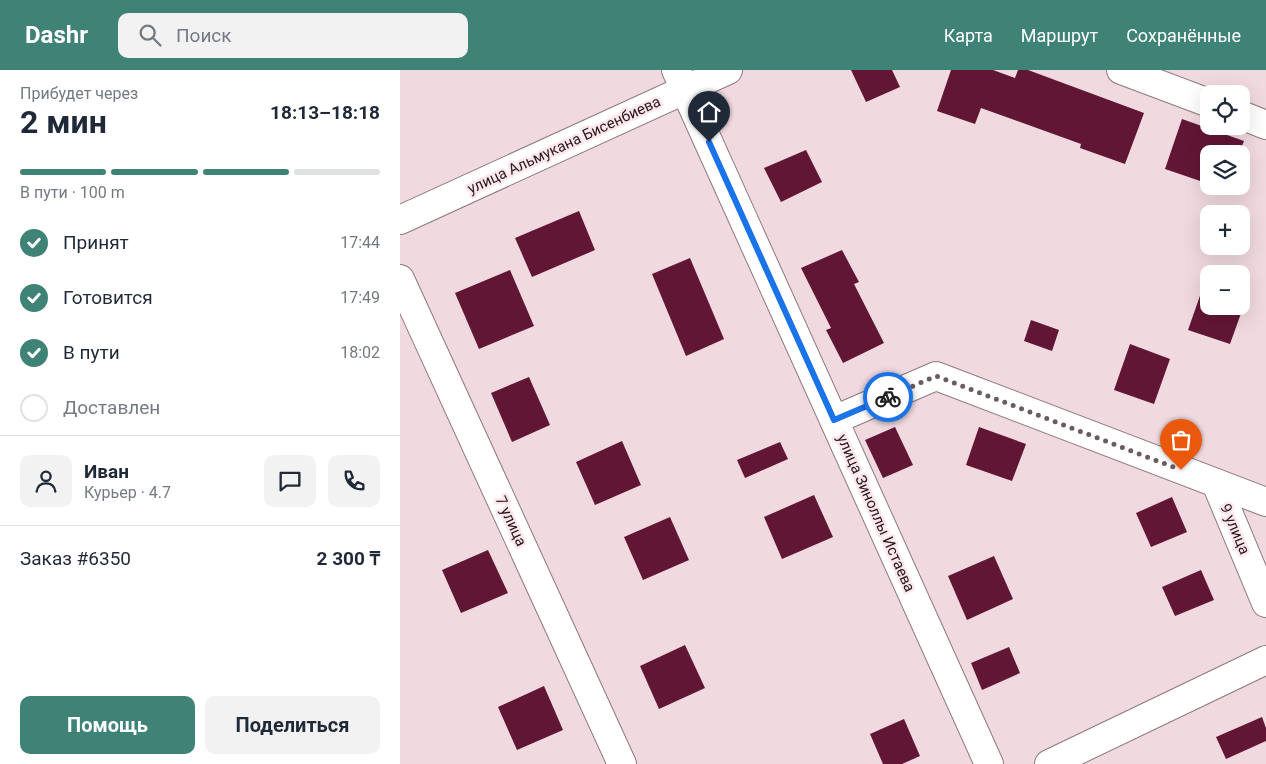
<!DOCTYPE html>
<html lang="ru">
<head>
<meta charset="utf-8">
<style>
	body { margin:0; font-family:Roboto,sans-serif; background:#f2f2f3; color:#1f2937; height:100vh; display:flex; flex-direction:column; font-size:19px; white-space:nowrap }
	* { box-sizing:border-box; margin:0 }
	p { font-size:16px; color:#747a83 }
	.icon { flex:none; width:28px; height:28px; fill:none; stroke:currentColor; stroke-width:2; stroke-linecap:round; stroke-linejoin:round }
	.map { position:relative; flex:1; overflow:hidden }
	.panel { display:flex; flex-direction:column; background:#fff; width:400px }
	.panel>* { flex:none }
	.tools { position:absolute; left:800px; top:15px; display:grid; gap:10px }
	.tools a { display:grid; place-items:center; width:50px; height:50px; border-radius:10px; background:#fff; box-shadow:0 5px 20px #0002; font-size:25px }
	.pin { position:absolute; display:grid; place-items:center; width:42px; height:42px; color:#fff; margin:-51px -21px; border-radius:50% 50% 50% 0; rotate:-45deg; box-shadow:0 0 5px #0007 }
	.pin .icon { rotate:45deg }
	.courier { position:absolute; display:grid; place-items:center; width:50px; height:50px; margin:-25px; border:4px solid #1a73e8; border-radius:50%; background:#fff; color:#222; box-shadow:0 1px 6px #0007 }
	.summary em { font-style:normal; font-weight:700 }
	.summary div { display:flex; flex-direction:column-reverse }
	.summary { display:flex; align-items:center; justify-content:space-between; height:85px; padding:0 20px }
	h1 { font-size:32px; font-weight:700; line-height:38px }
	.bar { display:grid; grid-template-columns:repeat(4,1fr); gap:8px 5px; align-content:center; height:60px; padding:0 20px }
	.bar i { height:6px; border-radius:4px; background:#e0e1e3 }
	.bar .selected { background:#3f8377 }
	.bar p { grid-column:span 4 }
	.line { display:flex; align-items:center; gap:12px; padding:0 20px; border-top:1px solid #e0e1e3 }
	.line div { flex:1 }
	.round { display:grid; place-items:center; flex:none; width:52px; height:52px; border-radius:10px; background:#f2f2f3 }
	ol { padding:0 20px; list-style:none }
	li { display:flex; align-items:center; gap:15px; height:55px }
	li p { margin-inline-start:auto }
	li .icon { padding:5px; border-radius:50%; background:#3f8377; color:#fff; stroke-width:4 }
	li:last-child { color:#747a83 }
	li i { width:28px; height:28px; border:2px solid #e0e1e3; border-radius:50% }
	.action { display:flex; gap:10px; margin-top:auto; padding:10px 20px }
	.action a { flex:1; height:58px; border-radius:10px; background:#3f8377; color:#fff; font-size:20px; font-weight:700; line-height:58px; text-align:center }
	.action a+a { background:#f2f2f3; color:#1f2937 }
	header { display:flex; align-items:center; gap:30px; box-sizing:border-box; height:70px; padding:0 25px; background:#3f8377; color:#fff }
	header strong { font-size:24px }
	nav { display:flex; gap:28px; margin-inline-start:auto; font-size:18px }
	.search { width:350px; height:45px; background:#f2f2f3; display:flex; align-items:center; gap:12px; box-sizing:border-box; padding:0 18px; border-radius:10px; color:#747a83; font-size:19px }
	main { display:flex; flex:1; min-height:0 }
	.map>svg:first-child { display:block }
	.building { fill:#621635 }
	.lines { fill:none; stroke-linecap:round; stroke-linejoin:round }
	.minor-casing { stroke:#8d797e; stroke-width:30 }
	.minor { stroke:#fff; stroke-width:28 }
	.done { stroke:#6a5d60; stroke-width:5; stroke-dasharray:0 9 }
	.route { stroke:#1a73e8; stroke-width:6 }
	.labels { text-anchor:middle; stroke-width:5; stroke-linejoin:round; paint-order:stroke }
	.street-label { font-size:15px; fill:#221a1c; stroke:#fee6ec }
</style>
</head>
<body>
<header>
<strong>Dashr</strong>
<div class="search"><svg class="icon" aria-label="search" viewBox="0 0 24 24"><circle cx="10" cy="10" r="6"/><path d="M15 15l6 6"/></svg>Поиск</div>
<nav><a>Карта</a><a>Маршрут</a><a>Сохранённые</a></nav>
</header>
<main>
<section class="panel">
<div class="summary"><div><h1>2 мин</h1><p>Прибудет через</p></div><em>18:13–18:18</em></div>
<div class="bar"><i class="selected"></i><i class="selected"></i><i class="selected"></i><i></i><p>В пути · 100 m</p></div>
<ol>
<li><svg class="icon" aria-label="check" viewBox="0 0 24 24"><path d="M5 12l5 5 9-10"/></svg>Принят<p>17:44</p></li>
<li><svg class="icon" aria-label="check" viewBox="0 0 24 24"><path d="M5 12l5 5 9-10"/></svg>Готовится<p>17:49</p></li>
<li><svg class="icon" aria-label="check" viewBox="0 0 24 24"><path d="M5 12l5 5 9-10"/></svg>В пути<p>18:02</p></li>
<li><i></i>Доставлен</li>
</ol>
<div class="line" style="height:90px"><a class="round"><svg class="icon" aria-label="person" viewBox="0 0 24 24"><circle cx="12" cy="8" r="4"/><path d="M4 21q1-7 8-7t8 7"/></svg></a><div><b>Иван</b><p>Курьер · 4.7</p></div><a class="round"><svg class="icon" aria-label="chat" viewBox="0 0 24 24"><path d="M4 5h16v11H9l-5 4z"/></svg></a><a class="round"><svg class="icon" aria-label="phone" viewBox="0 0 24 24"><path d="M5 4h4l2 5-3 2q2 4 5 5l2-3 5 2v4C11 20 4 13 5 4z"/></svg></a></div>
<div class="line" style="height:65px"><div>Заказ #6350</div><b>2 300 ₸</b></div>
<div class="action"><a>Помощь</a><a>Поделиться</a></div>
</section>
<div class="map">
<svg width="866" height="694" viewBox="0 0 866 694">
	<rect width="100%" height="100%" fill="#f0d9df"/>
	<g class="building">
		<path d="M 451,0 L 492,0 L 500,17 L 466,32 Z"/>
		<path d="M 551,0 L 593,0 L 615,8 L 618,0 L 628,0 L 744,43 L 725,94 L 680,78 L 681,74 L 581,38 L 575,54 L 537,41 Z"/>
		<path d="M 782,49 L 844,71 L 839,84 L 809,84 L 809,114 L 765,99 Z"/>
		<path d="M 406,80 L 422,112 L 381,132 L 364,98 Z"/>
		<path d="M 179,141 L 195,180 L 132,207 L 115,168 Z"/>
		<path d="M 442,180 L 459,212 L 454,214 L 484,273 L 443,293 L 426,260 L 431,258 L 401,198 Z"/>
		<path d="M 290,188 L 324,269 L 286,286 L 252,204 Z"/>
		<path d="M 110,200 L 134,256 L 79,279 L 55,223 Z"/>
		<path d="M 802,220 L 809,222 L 809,236 L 841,236 L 841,234 L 844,235 L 830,274 L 788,260 Z"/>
		<path d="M 631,250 L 659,260 L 652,281 L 624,271 Z"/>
		<path d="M 730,274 L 770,289 L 754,334 L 714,320 Z"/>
		<path d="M 129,307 L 150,355 L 112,372 L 91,323 Z"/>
		<path d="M 495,357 L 513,395 L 483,408 L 465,370 Z"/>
		<path d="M 579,357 L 626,374 L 612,411 L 566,395 Z"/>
		<path d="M 222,371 L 241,415 L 195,435 L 176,392 Z"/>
		<path d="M 380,372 L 388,389 L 345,408 L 337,390 Z"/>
		<path d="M 414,425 L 433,467 L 382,489 L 364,447 Z"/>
		<path d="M 772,427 L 787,462 L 751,477 L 736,443 Z"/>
		<path d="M 270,447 L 289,490 L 243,510 L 224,467 Z"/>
		<path d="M 88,480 L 108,523 L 61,543 L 42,500 Z"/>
		<path d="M 594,486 L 613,529 L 567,550 L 548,506 Z"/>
		<path d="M 801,500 L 814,530 L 775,546 L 762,517 Z"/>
		<path d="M 285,575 L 305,618 L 259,639 L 240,596 Z"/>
		<path d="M 609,577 L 620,603 L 582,620 L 571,593 Z"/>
		<path d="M 144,616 L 163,660 L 117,680 L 98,637 Z"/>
		<path d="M 862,647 L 866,658 L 866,671 L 826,689 L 816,667 Z"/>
		<path d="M 504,649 L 520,686 L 502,694 L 483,694 L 470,664 Z"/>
	</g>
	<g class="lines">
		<g class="minor-casing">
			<g id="minor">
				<path d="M 276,0 L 589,694"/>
				<path d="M 721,0 L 809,33"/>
				<path d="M 841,45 L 866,55"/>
				<path d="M 0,150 L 328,0"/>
				<path d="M 0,209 L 222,694"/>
				<path d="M 434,350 L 536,306 L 866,432"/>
				<path d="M 816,413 L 866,533"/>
				<path d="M 649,694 L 866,590"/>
			</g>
		</g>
		<use href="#minor" class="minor"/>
	</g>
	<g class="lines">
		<path class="done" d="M 488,327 L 536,306 L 781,400"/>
		<path class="route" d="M 309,72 L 434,350 L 488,327"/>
	</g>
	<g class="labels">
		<g class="street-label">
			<text transform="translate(164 75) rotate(-25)" y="5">улица Альмукана Бисенбиева</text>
			<text transform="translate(476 443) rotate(66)" y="5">улица Зиноллы Истаева</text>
			<text transform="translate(111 451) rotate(65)" y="5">7 улица</text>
			<text transform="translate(835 459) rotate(67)" y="5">9 улица</text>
		</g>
	</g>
</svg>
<div class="tools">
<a><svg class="icon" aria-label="locate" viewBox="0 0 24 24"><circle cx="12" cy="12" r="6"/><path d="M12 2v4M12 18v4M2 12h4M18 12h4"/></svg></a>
<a><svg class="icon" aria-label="layers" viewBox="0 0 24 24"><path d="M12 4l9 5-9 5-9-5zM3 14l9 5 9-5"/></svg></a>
<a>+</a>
<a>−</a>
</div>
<div class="pin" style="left:781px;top:400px;background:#ea580c"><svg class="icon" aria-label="bag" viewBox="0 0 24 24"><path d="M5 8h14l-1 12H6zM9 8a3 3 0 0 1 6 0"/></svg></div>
<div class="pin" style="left:309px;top:72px;background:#1f2937"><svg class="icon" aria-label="home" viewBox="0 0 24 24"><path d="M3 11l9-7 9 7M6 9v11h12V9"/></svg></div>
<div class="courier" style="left:488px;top:327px"><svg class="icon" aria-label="bike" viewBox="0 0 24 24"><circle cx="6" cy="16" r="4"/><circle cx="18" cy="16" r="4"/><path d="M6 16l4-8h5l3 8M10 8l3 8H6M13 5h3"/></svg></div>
</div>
</main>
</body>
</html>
